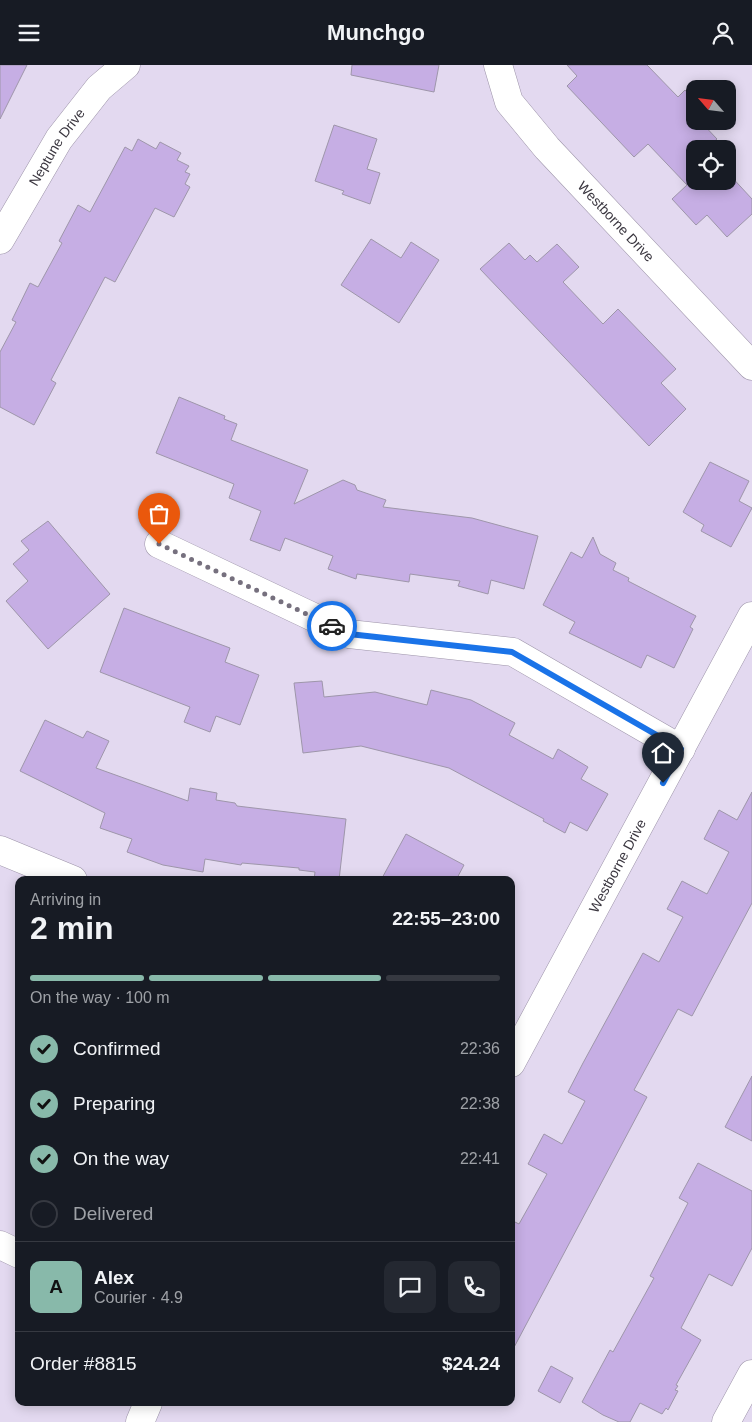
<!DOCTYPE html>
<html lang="en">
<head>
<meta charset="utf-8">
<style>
	body { margin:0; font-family:Arial,sans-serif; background:#242831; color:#f1f3f6; height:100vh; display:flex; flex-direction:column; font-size:19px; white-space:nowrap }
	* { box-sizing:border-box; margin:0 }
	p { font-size:16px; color:#9ea1a6 }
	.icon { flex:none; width:28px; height:28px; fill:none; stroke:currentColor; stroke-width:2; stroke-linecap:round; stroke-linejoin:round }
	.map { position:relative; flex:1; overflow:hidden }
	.panel { position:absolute; left:15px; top:811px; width:500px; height:530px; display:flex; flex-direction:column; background:#171b24; border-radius:10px; box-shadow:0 2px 12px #0003 }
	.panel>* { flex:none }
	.needle { width:32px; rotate:298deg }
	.controls { position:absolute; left:686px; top:15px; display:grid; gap:10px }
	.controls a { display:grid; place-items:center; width:50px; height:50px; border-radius:10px; background:#171b24; box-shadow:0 2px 12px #0003; font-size:25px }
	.pin { position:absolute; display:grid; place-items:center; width:42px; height:42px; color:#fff; margin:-51px -21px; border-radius:50% 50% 50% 0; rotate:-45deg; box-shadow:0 0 5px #0007 }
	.pin .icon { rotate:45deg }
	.courier { position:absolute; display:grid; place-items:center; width:50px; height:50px; margin:-25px; border:4px solid #1a73e8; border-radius:50%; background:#fff; color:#222; box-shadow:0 1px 6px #0007 }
	.head em { font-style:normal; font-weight:800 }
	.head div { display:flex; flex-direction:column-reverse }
	.head { display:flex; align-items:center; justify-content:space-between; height:85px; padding:0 15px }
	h1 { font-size:32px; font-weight:800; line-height:38px }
	.bar { display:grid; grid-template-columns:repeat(4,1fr); gap:8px 5px; align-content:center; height:60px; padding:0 15px }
	.bar i { height:6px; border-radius:4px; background:#363941 }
	.bar .current { background:#88b9aa }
	.bar p { grid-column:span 4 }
	.line { display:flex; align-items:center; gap:12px; padding:0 15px; border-top:1px solid #363941 }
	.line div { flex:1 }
	.round { display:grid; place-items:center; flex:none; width:52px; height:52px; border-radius:10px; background:#242831 }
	ol { padding:0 15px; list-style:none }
	li { display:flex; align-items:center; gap:15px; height:55px }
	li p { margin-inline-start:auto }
	li .icon { padding:5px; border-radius:50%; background:#88b9aa; color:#111; stroke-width:4 }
	li:last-child { color:#9ea1a6 }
	li i { width:28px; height:28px; border:2px solid #363941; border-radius:50% }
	header { display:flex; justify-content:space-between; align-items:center; height:65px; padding:0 15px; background:#171b24; font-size:22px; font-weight:800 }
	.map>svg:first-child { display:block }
	.building { fill:#c6aee4; stroke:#9e96aa }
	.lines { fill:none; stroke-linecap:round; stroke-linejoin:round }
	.street-casing { stroke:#9d94a9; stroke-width:29 }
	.street { stroke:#fff; stroke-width:28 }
	.done { stroke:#76707e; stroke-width:5; stroke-dasharray:0 9 }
	.route { stroke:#1a73e8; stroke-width:6 }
	.labels { text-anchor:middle; stroke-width:5; stroke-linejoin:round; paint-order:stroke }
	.street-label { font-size:14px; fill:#3b3740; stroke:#e3d9f0 }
</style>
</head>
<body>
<header><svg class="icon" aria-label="menu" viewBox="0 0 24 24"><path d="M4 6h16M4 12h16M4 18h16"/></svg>Munchgo<svg class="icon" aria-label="person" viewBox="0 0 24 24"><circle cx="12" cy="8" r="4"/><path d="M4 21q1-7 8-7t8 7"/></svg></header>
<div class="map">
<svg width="752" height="1357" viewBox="0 0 752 1357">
	<rect width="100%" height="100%" fill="#e3d9f0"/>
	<g class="building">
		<path d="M 0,0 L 27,0 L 0,54 Z"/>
		<path d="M 352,0 L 439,0 L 434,27 L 351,10 Z"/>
		<path d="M 567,0 L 647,0 L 678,32 L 685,25 L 695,36 L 695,56 L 700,56 L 717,74 L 706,84 L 695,84 L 695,116 L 728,116 L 728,108 L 752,134 L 752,149 L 727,172 L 707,150 L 696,160 L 672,134 L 687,120 L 648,79 L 634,92 L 567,21 L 577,11 Z"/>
		<path d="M 334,60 L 377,74 L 367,104 L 380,108 L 370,139 L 342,129 L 344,126 L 315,116 Z"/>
		<path d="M 138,74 L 156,84 L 160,77 L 181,88 L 177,95 L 189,101 L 185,107 L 190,109 L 185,119 L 190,122 L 174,152 L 155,143 L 115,217 L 105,212 L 51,315 L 56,318 L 34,360 L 0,342 L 0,287 L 16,257 L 12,255 L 30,218 L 38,222 L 62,178 L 59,176 L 78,140 L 90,147 L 125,82 L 132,86 Z"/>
		<path d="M 371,174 L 401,193 L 411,177 L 439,195 L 399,258 L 341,220 Z"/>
		<path d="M 509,178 L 525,195 L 530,190 L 537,197 L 557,179 L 579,202 L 563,217 L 603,259 L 618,244 L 676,304 L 661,318 L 686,344 L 649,381 L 480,204 Z"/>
		<path d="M 179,332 L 225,351 L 224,354 L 237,359 L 231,375 L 308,405 L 294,439 L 343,415 L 355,420 L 357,425 L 386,435 L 383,442 L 472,453 L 538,471 L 524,524 L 491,515 L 488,529 L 458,521 L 460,516 L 410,509 L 409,517 L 357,509 L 356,514 L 328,504 L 333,491 L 285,473 L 280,486 L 250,475 L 261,446 L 229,433 L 234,419 L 156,388 Z"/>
		<path d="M 710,397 L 749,416 L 739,436 L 752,443 L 731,482 L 701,466 L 704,460 L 683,447 Z"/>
		<path d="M 48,456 L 110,529 L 48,584 L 6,536 L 28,516 L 13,499 L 29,485 L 21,476 Z"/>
		<path d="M 593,472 L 600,489 L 616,498 L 613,505 L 629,513 L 628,516 L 696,551 L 690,562 L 693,564 L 674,603 L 647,590 L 641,603 L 594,580 L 569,568 L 575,557 L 543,540 L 571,487 L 582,493 Z"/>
		<path d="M 124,543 L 230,583 L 225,597 L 259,610 L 240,660 L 216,651 L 210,667 L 184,657 L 190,642 L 100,607 Z"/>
		<path d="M 322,616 L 324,632 L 375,627 L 427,640 L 431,625 L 471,635 L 515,658 L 509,670 L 553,694 L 558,684 L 588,702 L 581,714 L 608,729 L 587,766 L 570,757 L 565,768 L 543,756 L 544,754 L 449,703 L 361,681 L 303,688 L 294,618 Z"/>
		<path d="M 45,655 L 83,673 L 87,666 L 109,676 L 96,703 L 188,736 L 190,723 L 217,728 L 216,735 L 235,738 L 237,741 L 346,754 L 339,815 L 314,815 L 315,807 L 299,805 L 299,803 L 242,798 L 241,800 L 205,794 L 203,807 L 163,800 L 127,787 L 132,774 L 100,763 L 105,748 L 20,706 Z"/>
		<path d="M 752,727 L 752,838 L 692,951 L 678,944 L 634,1025 L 647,1032 L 511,1288 L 511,1155 L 519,1159 L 547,1109 L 528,1099 L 544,1069 L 562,1079 L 585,1036 L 568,1027 L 583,998 L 643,888 L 659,897 L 683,852 L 667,844 L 682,816 L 707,829 L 729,787 L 704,774 L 719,745 L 737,755 Z"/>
		<path d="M 406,769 L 464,800 L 456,815 L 381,815 Z"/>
		<path d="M 752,1011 L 752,1076 L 725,1062 Z"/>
		<path d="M 698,1098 L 752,1126 L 752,1183 L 732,1221 L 709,1209 L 681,1263 L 701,1275 L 676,1320 L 678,1321 L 675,1325 L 678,1326 L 668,1345 L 666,1343 L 662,1349 L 640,1338 L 630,1357 L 619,1357 L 603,1350 L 582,1337 L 610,1285 L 613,1287 L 654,1213 L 650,1211 L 688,1138 L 679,1133 Z"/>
		<path d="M 551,1301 L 573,1313 L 560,1338 L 538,1326 Z"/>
	</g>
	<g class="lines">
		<g class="street-casing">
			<g id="street">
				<path id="s1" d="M 498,0 L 509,37 L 547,83 L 752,301"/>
				<path id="s2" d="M 0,175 L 59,74 L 99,23 L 126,0"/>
				<path d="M 159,479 L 349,569 L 513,587 L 681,684"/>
				<path d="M 0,785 L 73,815"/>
				<path id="s3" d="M 511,998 L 752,551"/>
				<path d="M 0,1180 L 19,1189"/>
				<path d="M 140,1357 L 148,1338"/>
				<path d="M 726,1357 L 752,1309"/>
			</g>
		</g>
		<use href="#street" class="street"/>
	</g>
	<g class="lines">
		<path class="done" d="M 159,479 L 332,561"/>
		<path class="route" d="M 332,561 L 349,569 L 512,587 L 681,684 L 663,718"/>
	</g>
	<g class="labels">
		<g class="street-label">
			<text dy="5" stroke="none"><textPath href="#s2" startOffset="109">Neptune Drive</textPath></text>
			<text dy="5" stroke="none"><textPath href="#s1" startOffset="199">Westborne Drive</textPath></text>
			<text dy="5" stroke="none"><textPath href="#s3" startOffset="224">Westborne Drive</textPath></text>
		</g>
	</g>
</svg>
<div class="controls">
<a><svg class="needle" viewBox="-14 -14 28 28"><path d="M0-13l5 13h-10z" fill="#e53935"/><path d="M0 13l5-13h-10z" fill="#9ea1a6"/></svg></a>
<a><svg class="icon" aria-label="locate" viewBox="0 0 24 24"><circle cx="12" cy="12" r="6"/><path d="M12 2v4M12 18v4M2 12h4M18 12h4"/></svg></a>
</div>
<div class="pin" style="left:159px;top:479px;background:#ea580c"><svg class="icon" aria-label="bag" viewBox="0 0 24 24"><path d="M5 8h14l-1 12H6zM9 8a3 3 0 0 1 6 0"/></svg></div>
<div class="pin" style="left:663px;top:718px;background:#1f2937"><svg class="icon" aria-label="home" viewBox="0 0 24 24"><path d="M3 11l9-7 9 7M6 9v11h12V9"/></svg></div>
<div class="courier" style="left:332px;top:561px"><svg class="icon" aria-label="car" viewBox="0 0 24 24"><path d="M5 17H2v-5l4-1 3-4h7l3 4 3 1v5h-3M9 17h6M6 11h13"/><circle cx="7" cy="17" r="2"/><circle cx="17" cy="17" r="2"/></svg></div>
<section class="panel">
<div class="head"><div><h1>2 min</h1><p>Arriving in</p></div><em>22:55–23:00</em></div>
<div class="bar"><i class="current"></i><i class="current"></i><i class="current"></i><i></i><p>On the way · 100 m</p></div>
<ol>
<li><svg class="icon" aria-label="check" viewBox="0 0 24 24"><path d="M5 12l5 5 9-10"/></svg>Confirmed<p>22:36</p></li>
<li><svg class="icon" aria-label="check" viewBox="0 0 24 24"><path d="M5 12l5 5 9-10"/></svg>Preparing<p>22:38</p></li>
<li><svg class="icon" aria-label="check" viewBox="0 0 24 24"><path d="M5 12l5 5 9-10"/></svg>On the way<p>22:41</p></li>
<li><i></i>Delivered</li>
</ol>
<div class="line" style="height:90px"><b class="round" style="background:#88b9aa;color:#111">A</b><div><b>Alex</b><p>Courier · 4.9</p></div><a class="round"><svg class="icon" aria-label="chat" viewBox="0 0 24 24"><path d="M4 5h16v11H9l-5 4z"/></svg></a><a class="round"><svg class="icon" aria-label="phone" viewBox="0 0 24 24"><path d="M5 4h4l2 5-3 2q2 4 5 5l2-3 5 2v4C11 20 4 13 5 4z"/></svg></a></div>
<div class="line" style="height:65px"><div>Order #8815</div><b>$24.24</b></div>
</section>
</div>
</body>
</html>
